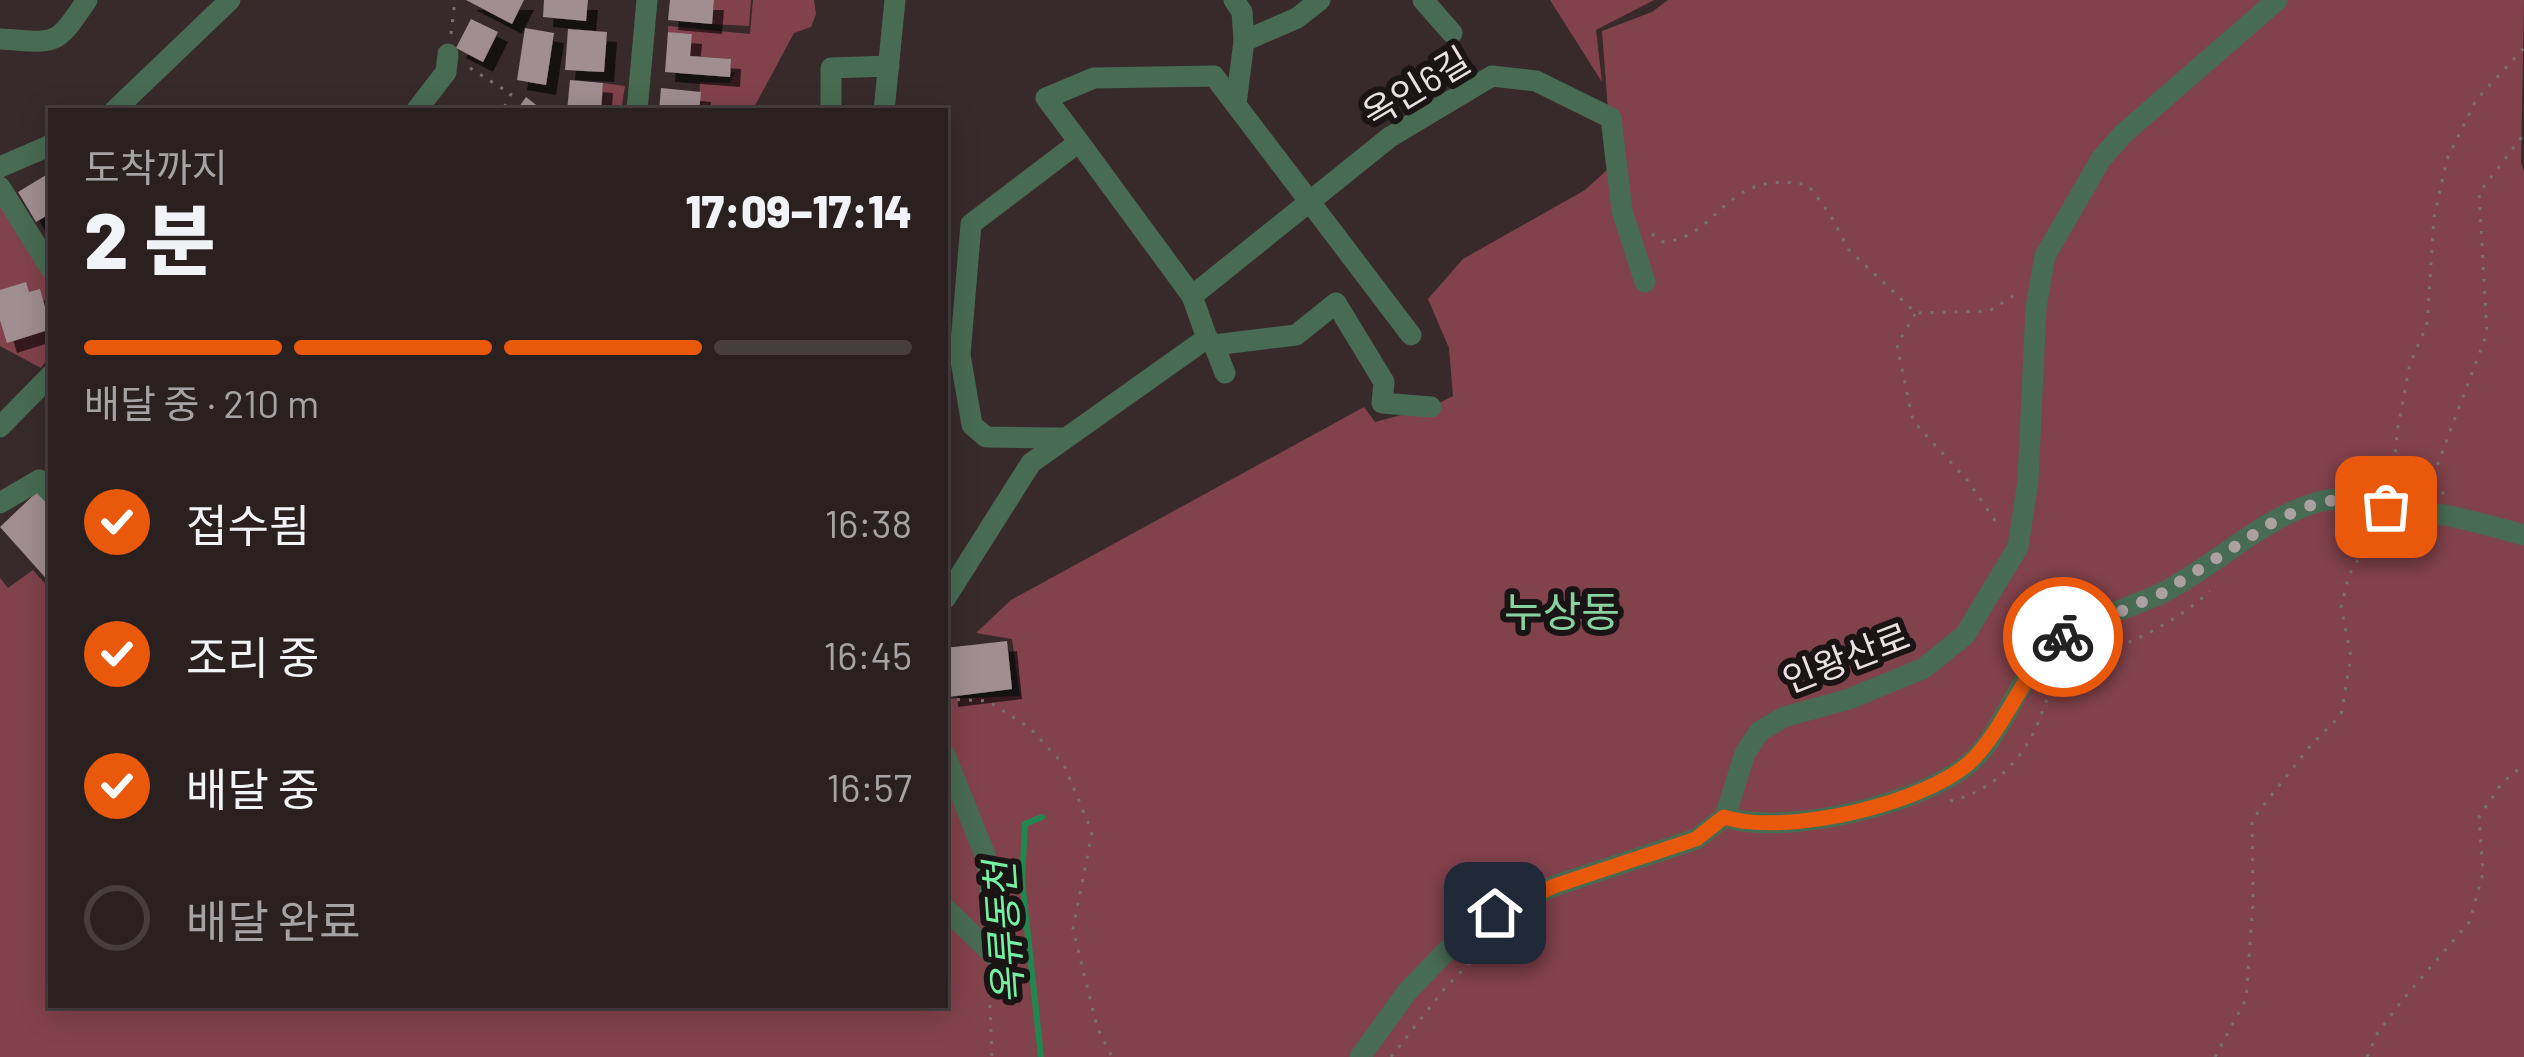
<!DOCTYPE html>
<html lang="ko">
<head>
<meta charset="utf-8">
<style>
	body { margin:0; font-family:Barlow,"Noto Sans KR",sans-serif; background:#362d2d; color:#f1f3f6; height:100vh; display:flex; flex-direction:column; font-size:45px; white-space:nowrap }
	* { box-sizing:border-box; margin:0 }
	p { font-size:39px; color:#a5a3a5 }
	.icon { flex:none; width:66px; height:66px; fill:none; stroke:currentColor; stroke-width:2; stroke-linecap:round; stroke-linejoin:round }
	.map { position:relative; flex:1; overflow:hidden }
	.panel { position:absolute; left:48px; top:108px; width:900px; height:900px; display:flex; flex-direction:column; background:#2a2020; border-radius:0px; box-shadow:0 6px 30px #0003,0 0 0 3px #463e3e }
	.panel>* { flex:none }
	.pin { position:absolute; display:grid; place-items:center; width:102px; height:102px; color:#fff; margin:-51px; border-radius:24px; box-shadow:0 6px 18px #0006 }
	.courier { position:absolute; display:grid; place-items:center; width:120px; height:120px; margin:-60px; border:9px solid #ea580c; border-radius:50%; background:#fff; color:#222; box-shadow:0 3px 15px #0007 }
	.head em { font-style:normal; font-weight:800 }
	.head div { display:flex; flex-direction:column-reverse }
	.head { display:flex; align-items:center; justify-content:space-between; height:204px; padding:0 36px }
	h1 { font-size:78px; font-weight:800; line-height:90px }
	.bar { display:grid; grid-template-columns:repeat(4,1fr); gap:18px 12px; align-content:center; height:144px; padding:0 36px }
	.bar i { height:15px; border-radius:9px; background:#463e3e }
	.bar .active { background:#ea580c }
	.bar p { grid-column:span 4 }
	ol { padding:0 36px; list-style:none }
	li { display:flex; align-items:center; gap:36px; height:132px }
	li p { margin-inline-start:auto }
	li .icon { padding:12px; border-radius:50%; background:#ea580c; color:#fff; stroke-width:4 }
	li:last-child { color:#a5a3a5 }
	li i { width:66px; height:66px; border:6px solid #463e3e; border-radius:50% }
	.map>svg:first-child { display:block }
	.green { fill:#82424c }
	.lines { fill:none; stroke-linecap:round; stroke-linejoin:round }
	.stream { stroke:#218750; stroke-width:6 }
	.building { fill:#a08e90; filter:url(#shadow) }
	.path { stroke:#7b6f70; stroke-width:3; stroke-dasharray:3 9; stroke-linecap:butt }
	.minor { stroke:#486b53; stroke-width:21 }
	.done { stroke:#aca0a1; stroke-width:12; stroke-dasharray:0 21.6 }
	.route { stroke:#ea580c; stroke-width:15 }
	.labels { text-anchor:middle; stroke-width:12; stroke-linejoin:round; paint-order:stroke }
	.street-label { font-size:36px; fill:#eae0e1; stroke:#1b1415 }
	.water-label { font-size:39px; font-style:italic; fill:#75f1a4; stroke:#1b1415 }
	.quarter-label { font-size:42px; fill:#89d2a1; stroke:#1b1415 }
</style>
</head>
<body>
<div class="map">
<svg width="2524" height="1057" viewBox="0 0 2524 1057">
	<defs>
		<filter id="shadow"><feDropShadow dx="10" dy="10" stdDeviation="0" flood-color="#0009"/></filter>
	</defs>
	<rect width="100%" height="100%" fill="#382a2b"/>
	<g class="green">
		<path d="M 714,0 L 751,0 L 749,26 L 712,24 Z"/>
		<path d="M 753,0 L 814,0 L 816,14 L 811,27 L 794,33 L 752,111 L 699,111 L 700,82 L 730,83 L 735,72 L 730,73 L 731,59 L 690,56 L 692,34 L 668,32 L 668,26 L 750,34 Z"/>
		<path d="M 1550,0 L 1654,0 L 1596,30 L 1602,82 Z"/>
		<path d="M 1668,0 L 2524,0 L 2521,162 L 2524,172 L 2524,1057 L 0,1057 L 0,578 L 8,588 L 33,570 L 51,590 L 51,1005 L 945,1005 L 945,699 L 1020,696 L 1012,639 L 976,633 L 1011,600 L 1364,407 L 1375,422 L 1431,407 L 1453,396 L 1449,348 L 1428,299 L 1463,259 L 1585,190 L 1608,169 L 1610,136 L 1602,31 L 1652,12 Z"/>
		<path d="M 603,83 L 625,86 L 621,111 L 601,111 Z"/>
		<path d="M 0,198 L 51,281 L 51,353 L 41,368 L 0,346 Z"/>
	</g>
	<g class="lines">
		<path class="stream" d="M 1041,1057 L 1022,880 L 1025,824 L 1042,817"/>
	</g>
	<g class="building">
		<path d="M 466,0 L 524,0 L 512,24 Z"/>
		<path d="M 544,0 L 588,0 L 586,21 L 543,17 Z"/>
		<path d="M 670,0 L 714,0 L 712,24 L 668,20 Z"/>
		<path d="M 471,19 L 498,32 L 483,62 L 456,48 Z"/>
		<path d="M 525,28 L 554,33 L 546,85 L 517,80 Z"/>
		<path d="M 568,29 L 607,32 L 604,72 L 565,70 Z"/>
		<path d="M 668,32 L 692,34 L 690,56 L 731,59 L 730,77 L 665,72 Z"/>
		<path d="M 570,80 L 603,83 L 601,111 L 567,111 Z"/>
		<path d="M 661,88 L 701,92 L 699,111 L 659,111 Z"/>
		<path d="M 526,97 L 544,111 L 516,111 Z"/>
		<path d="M 51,172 L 51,213 L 36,222 L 18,192 Z"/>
		<path d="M 26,282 L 29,292 L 40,289 L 51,329 L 7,343 L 0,320 L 0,290 Z"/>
		<path d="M 40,489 L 51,501 L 51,584 L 0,527 Z"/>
		<path d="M 1007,641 L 1012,689 L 948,697 L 945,648 Z"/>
	</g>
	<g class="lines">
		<g class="path">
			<path d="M 451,34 L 455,0"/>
			<path d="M 470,68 L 511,94 L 502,111"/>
			<path d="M 1652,234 L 1663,242 C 1722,237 1722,168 1808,185 L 1831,216 L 1849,250 L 1916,313 L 1989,311 L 2015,295"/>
			<path d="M 1915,314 L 1897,345 L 1913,421 L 1968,481 L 1998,525"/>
			<path d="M 2393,488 L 2397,432 L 2410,363 L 2427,325 L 2434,217 L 2447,159 L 2476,100 L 2524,48"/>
			<path d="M 2444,494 L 2431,482 L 2487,333 L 2479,193 L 2524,134"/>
			<path d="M 945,699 L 988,701 L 1030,728 L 1064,765 L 1092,832 L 1073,929 L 1097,1027 L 1112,1057"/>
			<path d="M 1950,801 C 1990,793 2022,761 2038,723 C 2045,705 2053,678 2069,666 C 2081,658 2100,654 2113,649 C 2149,634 2182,617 2210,591"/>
			<path d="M 989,981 L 992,1057"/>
			<path d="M 1391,1057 L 1445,988 L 1483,949"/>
			<path d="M 2215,1057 L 2246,999 L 2253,902 L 2252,820 L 2311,745 L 2341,715 L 2351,657 L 2341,607 L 2349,575 L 2374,533 L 2373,528"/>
			<path d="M 2367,1057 L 2377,1034 L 2400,1003 L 2470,921 L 2483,873 L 2479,817 L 2502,783 L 2524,764"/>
		</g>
		<g class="minor">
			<path d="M 1234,0 L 1242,12 L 1244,41"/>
			<path d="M 1423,0 L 1452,33"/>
			<path d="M 0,39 C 57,42 54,49 87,0"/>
			<path d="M 1236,104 L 1244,41 L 1297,18 L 1320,0"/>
			<path d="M 114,111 L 230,0"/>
			<path d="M 416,111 L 446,72 L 448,54"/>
			<path d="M 637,111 L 647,0"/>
			<path d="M 831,111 L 831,68 L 889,66"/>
			<path d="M 884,111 L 895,0"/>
			<path d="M 1079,142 L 1192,296 L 1207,338 L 1214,345 L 1225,373"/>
			<path d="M 0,167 L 51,145"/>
			<path d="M 0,187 L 51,269"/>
			<path d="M 1192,296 L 1390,137 L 1492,76 L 1536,81 L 1611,118 L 1622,211 L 1645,282"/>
			<path d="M 1214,345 L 1296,335 L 1336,303 L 1384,382 L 1382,403 L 1431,407"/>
			<path d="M 0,427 L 51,375"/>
			<path d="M 1062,438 L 986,437 L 972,425 L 960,355 L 971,224 L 1079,142 L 1046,98 L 1094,78 L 1214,76 L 1411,335"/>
			<path d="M 0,503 L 39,480 L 51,493"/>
			<path d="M 945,599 L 1031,463 L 1207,338"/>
			<path d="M 945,755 L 985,855 L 1002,963 L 945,908"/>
			<path d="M 1725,817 C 1784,837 1931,803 1975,758 C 2008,724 2021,668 2060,639 C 2089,618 2128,609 2160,594 C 2214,567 2260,519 2318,502 C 2347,494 2371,506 2398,511 C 2413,514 2429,513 2444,515 C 2471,520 2498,528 2524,535"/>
			<path d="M 1360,1057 L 1407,992 L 1460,937 L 1495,913 L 1554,886 L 1696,839 L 1725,817 L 1745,753 L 1760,731 L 1784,717 L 1849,699 L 1924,668 L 1965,635 L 2018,547 L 2028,481 L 2036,307 L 2045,256 L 2101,159 L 2123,134 L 2277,0"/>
		</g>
	</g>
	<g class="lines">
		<path class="done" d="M 2063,637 L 2162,593 L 2278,519 L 2321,501 L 2366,500 L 2386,507"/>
		<path class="route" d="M 1495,913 L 1554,886 L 1696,839 L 1724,817 C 1784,837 1934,803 1976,756 C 2009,720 2025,667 2063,637"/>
	</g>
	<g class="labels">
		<g class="street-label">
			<text transform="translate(1416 87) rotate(-31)" y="13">옥인6길</text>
			<text transform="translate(1846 658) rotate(-21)" y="13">인왕산로</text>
		</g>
		<g class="water-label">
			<text transform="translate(1004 933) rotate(-94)" y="14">옥류동천</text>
		</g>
		<g class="quarter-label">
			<text x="1562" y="627">누상동</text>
		</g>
	</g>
</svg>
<div class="pin" style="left:2386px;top:507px;background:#ea580c"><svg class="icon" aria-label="bag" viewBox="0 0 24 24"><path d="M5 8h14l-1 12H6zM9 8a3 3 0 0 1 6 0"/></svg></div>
<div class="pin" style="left:1495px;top:913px;background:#1f2937"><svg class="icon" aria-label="home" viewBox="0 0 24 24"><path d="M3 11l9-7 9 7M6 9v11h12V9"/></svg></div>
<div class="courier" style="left:2063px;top:637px"><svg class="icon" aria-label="bike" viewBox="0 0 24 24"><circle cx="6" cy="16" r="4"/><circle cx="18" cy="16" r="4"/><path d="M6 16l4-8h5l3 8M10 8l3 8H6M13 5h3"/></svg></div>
<section class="panel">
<div class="head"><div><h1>2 분</h1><p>도착까지</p></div><em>17:09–17:14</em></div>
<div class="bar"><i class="active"></i><i class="active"></i><i class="active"></i><i></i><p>배달 중 · 210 m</p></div>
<ol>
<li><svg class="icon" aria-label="check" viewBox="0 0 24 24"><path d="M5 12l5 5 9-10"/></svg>접수됨<p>16:38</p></li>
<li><svg class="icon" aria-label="check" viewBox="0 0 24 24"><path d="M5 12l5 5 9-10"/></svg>조리 중<p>16:45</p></li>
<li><svg class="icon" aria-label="check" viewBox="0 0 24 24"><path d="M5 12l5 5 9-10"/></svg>배달 중<p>16:57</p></li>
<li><i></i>배달 완료</li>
</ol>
</section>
</div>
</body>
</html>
